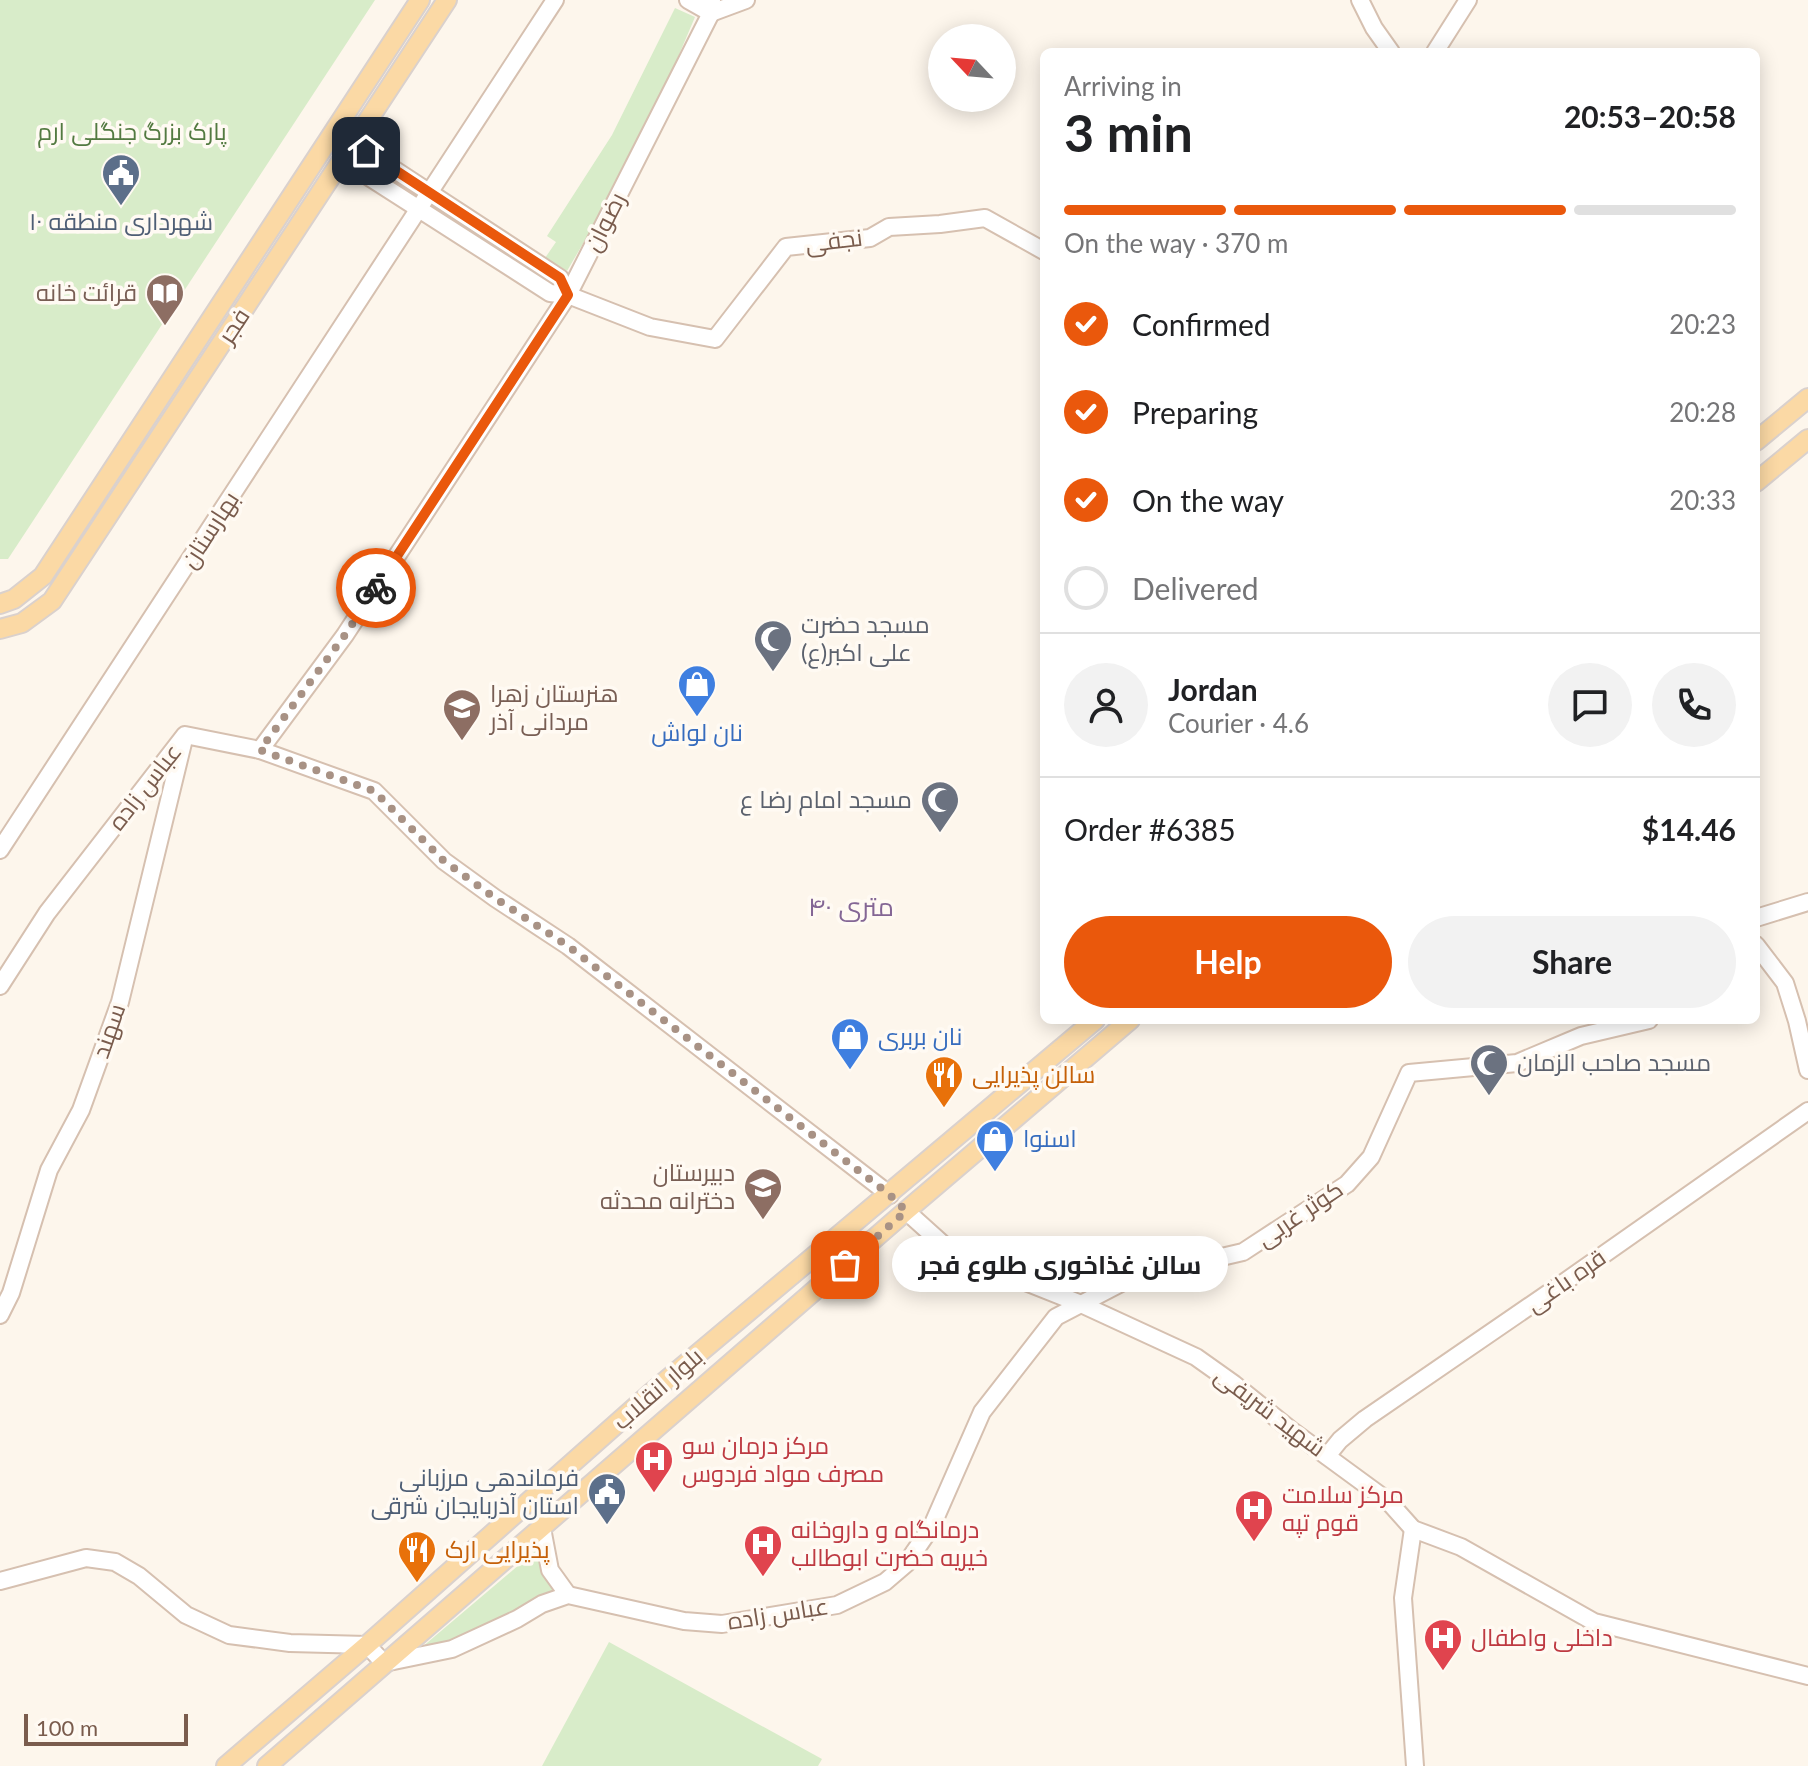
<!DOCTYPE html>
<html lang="en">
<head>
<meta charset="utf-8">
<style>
	body { margin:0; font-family:Lato,Cairo,sans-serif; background:#f2f2f2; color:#202124; height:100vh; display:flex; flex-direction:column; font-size:30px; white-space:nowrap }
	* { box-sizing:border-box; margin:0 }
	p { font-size:26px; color:#757577 }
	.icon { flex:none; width:44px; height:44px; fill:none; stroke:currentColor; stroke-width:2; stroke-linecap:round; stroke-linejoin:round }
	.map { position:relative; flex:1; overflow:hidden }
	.sheet { position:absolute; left:1040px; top:48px; width:720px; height:976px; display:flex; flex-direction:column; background:#fff; border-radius:12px; box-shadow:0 4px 20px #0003 }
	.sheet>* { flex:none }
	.needle { width:52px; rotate:296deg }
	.fabs { position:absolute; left:928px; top:24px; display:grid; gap:16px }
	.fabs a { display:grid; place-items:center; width:88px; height:88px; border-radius:50%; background:#fff; box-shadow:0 4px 20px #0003; font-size:40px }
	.scale { position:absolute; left:24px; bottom:20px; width:164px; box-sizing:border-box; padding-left:8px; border:4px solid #7a5c4d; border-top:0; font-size:22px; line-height:28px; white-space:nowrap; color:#7a5c4d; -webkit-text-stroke:6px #fffaf3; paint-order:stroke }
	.pin { position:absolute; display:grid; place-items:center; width:68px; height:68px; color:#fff; margin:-34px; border-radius:16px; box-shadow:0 4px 12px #0006 }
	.courier { position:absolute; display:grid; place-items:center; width:80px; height:80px; margin:-40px; border:6px solid #ea580c; border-radius:50%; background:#fff; color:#222; box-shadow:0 2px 10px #0007 }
	.bubble { position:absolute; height:56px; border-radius:28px; background:#fff; box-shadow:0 4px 20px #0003; font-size:26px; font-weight:700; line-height:56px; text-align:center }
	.headline em { font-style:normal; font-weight:700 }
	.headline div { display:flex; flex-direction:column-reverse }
	.headline { display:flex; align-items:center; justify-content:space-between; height:136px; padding:0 24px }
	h1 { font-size:52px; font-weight:700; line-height:60px }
	.bar { display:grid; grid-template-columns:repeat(4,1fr); gap:12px 8px; align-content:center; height:96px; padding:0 24px }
	.bar i { height:10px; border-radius:6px; background:#e0e0e0 }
	.bar .on { background:#ea580c }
	.bar p { grid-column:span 4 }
	.line { display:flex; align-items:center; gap:20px; padding:0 24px; border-top:2px solid #e0e0e0 }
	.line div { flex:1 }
	.round { display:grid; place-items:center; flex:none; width:84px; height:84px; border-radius:42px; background:#f2f2f2 }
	ol { padding:0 24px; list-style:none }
	li { display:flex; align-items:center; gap:24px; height:88px }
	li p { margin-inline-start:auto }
	li .icon { padding:8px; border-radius:50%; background:#ea580c; color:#fff; stroke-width:4 }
	li:last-child { color:#757577 }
	li i { width:44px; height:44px; border:4px solid #e0e0e0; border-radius:50% }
	.primary-button { display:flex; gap:16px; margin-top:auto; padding:16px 24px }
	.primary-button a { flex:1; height:92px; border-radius:48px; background:#ea580c; color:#fff; font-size:32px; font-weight:700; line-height:92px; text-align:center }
	.primary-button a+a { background:#f2f2f2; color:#202124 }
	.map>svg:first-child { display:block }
	.green { fill:#d8ecc9 }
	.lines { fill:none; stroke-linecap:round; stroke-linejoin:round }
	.secondary-casing { stroke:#d6c0b0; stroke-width:20 }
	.primary-casing { stroke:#dad1cd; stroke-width:22 }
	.secondary { stroke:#fff; stroke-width:16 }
	.primary { stroke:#fbd9a5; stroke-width:18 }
	.done { stroke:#a89285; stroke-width:8; stroke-dasharray:0 14.4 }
	.route { stroke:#ea580c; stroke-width:10 }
	.labels { text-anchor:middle; stroke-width:7; stroke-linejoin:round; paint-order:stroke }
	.park-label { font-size:24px; fill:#537a41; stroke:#fffaf3 }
	.service-label { font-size:24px; fill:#4e5e75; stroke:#fffaf3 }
	.street-label { font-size:24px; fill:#7a5c4d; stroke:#fffaf3 }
	.education-label { font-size:24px; fill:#785e54; stroke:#fffaf3; text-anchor:end }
	.worship-label { font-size:24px; fill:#5b616d; stroke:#fffaf3; text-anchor:start }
	.shop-label { font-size:24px; fill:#366cbe; stroke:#fffaf3; text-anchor:start }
	.food-label { font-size:24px; fill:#c56008; stroke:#fffaf3; text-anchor:start }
	.health-label { font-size:24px; fill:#be3a42; stroke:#fffaf3; text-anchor:start }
	.neighbourhood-label { font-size:26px; fill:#846695; stroke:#fffaf3 }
</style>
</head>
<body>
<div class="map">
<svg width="1808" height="1766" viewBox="0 0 1808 1766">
	<rect width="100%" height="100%" fill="#fdf6ec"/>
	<g class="green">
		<path d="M 0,0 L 375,0 L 8,559 L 0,559 Z"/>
		<path d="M 675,8 L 695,17 L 641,144 L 567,271 L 545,258 L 556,242 L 547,236 L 612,135 Z"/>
		<path d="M 540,1547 L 560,1591 L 539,1598 L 450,1644 L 421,1648 Z"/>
		<path d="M 609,1642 L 822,1759 L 818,1766 L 542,1766 Z"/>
	</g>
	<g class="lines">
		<g class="secondary-casing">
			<g id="secondary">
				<path d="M 688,0 L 711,13 L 746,0"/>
				<path d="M 1360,0 L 1374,28 L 1391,52"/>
				<path d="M 1435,52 L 1468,0"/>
				<path d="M 568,295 L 560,278 L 366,151 L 348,152 L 355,168 L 550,293 L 568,295 L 650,327 L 715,339 L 786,247 L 870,238 L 889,227 L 940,224 L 985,218 L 1044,251"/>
				<path d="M 260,750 L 345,635 L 568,295 L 711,13 L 712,0"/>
				<path d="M 0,850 L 555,0"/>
				<path d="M 1756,918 L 1808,902"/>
				<path d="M 1756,945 L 1785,983 L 1797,1021 L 1808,1070"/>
				<path d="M 0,986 L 47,913 L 185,735 L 260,750 L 374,791 L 444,861 L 495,898 L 568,946 L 890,1195"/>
				<path d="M 906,1211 L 946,1247 L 970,1260 L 1081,1304 L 1196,1357 L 1234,1384 L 1291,1430 L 1388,1501 L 1413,1529 L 1461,1547 L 1594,1622 L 1808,1676"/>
				<path d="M 0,1315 L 11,1293 L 49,1170 L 81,1110 L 120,1002 L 183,743"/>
				<path d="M 1327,1456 L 1340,1440 L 1365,1419 L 1566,1281 L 1808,1111"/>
				<path d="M 542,1528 L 550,1570 L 568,1595"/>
				<path d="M 1413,1529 L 1403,1598 L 1415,1766"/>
				<path d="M 0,1581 L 86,1558 L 115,1562 L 139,1576 L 186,1615 L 229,1635 L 290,1643 L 367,1645 L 384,1663 L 452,1649 L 517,1619 L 542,1604 L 568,1595 L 684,1621 L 722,1624 L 837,1605 L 885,1582 L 906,1564 L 932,1526 L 982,1412 L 1056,1317 L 1131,1278 L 1243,1252 L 1347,1184 L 1371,1157 L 1409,1073 L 1517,1063 L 1581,1036 L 1649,1020"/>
			</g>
		</g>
		<g class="primary-casing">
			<g id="primary">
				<path d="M 1756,441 L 1808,398"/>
				<path d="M 1756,482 L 1808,439"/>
				<path d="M 0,604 L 14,599 L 43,576 L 420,0"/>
				<path d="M 0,629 L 22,623 L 52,601 L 447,0"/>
				<path d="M 226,1766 L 367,1645 L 649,1395 L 1095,1020"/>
				<path d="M 267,1766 L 906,1211 L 1130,1020"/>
			</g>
		</g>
		<use href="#secondary" class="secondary"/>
		<use href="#primary" class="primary"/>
	</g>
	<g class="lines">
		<path class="done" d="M 376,588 L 345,635 L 260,750 L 374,791 L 444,861 L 495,898 L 568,946 L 890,1195 L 906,1211 L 845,1265"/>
		<path class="route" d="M 366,151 L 560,278 L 568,295 L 376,588"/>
	</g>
	<defs>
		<g id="civic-pin" transform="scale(2)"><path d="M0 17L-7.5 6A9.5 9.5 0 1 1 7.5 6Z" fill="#5c6f8a" stroke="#fffaf3"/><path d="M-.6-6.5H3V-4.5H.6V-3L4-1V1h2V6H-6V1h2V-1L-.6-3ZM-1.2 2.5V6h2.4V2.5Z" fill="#fff"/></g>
		<g id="library-pin" transform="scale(2)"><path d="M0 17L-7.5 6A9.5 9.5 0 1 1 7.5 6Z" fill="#8d6e63" stroke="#fffaf3"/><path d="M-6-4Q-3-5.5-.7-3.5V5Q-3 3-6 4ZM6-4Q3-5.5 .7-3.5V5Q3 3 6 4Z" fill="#fff"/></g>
		<g id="mosque-pin" transform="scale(2)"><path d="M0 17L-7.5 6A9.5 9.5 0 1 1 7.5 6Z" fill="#6b7280" stroke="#fffaf3"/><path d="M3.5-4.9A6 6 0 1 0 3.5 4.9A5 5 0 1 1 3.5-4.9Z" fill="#fff"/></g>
		<g id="shop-pin" transform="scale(2)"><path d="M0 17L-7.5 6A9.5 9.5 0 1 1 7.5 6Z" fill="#3f7fe0" stroke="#fffaf3"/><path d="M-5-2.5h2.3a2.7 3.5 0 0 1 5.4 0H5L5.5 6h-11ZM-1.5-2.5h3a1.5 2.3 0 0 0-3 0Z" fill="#fff"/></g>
		<g id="school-pin" transform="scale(2)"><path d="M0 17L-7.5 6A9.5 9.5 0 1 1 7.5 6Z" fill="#8d6e63" stroke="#fffaf3"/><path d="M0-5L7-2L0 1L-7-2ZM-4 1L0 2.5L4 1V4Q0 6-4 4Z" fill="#fff"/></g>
		<g id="restaurant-pin" transform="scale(2)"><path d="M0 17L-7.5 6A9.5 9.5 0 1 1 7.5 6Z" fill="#e8710a" stroke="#fffaf3"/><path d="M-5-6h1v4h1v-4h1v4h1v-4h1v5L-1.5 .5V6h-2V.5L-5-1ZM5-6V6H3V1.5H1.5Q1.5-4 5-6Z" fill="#fff"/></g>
		<g id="hospital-pin" transform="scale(2)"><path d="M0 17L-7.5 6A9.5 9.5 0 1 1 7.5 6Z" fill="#e0444e" stroke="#fffaf3"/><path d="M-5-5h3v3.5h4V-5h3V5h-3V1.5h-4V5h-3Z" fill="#fff"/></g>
	</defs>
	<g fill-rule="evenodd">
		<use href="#civic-pin" x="121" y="173"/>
		<use href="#library-pin" x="165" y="293"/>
		<use href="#mosque-pin" x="773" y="639"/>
		<use href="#shop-pin" x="697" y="684"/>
		<use href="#school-pin" x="462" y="708"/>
		<use href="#mosque-pin" x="940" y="800"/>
		<use href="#shop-pin" x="850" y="1037"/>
		<use href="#mosque-pin" x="1489" y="1063"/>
		<use href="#restaurant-pin" x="944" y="1075"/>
		<use href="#shop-pin" x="995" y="1139"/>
		<use href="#school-pin" x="763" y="1187"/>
		<use href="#hospital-pin" x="654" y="1460"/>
		<use href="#civic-pin" x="607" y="1492"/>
		<use href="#hospital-pin" x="1254" y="1509"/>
		<use href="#hospital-pin" x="763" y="1544"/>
		<use href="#restaurant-pin" x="417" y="1550"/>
		<use href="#hospital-pin" x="1443" y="1638"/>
	</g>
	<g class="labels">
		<g class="park-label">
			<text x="132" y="140">پارک بزرگ جنگلی ارم</text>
		</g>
		<g class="service-label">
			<text x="121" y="230">شهرداری منطقه ۱۰</text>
			<text x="579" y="1486" text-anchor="end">فرماندهی مرزبانی<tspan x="579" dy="28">استان آذربایجان شرقی</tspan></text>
		</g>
		<g class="street-label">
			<text transform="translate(605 222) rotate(-63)" y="8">رضوان</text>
			<text transform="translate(834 241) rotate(-7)" y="8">نجفی</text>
			<text transform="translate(234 326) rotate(-57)" y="8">فجر</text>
			<text transform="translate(210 530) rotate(-57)" y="8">بهارستان</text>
			<text transform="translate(145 787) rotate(-52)" y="8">عباس زاده</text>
			<text transform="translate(109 1031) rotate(-71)" y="8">سهند</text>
			<text transform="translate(1300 1214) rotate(-34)" y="8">کوثر غربی</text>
			<text transform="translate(1566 1281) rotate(-35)" y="8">قره باغی</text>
			<text transform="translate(658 1389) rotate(-41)" y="8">بلوار انقلاب</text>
			<text transform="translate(1270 1412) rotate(37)" y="8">شهید شریفى</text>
			<text transform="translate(778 1614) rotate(-9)" y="8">عباس زاده</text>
		</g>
		<g class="education-label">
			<text x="137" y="301">قرائت خانه</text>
			<text x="490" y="702" text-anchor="start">هنرستان زهرا<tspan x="490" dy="28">مردانی آذر</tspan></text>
			<text x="735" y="1181">دبیرستان<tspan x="735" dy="28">دخترانه محدثه</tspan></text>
		</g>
		<g class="worship-label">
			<text x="801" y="633">مسجد حضرت<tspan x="801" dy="28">علی اکبر(ع)</tspan></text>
			<text x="912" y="808" text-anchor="end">مسجد امام رضا ع</text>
			<text x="1517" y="1071">مسجد صاحب الزمان</text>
		</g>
		<g class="shop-label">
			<text x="697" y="741" text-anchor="middle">نان لواش</text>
			<text x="878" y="1045">نان بربری</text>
			<text x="1023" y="1147">اسنوا</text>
		</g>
		<g class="food-label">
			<text x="972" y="1083">سالن پذیرایی</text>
			<text x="445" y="1558">پذیرایی ارک</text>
		</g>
		<g class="health-label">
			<text x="682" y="1454">مرکز درمان سو<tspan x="682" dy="28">مصرف مواد فردوس</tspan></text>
			<text x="1282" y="1503">مرکز سلامت<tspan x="1282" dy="28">قوم تپه</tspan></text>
			<text x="791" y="1538">درمانگاه و داروخانه<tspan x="791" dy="28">خیریه حضرت ابوطالب</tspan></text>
			<text x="1471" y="1646">داخلی واطفال</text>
		</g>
		<g class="neighbourhood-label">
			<text x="851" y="916">۴۰ متری</text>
		</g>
	</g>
</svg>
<div class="fabs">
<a><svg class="needle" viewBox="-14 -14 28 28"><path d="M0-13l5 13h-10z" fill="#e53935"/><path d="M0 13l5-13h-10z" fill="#757577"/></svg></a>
</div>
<div class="scale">100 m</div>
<div class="pin" style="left:845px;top:1265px;background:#ea580c"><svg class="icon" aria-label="bag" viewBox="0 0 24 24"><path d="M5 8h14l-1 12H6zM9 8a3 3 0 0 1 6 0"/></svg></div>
<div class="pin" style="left:366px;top:151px;background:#1f2937"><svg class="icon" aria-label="home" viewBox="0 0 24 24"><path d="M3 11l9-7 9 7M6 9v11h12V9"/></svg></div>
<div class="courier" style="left:376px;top:588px"><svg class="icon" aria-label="bike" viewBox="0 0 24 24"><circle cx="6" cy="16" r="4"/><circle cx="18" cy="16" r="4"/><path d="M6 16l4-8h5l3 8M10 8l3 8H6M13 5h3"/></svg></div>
<div class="bubble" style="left:892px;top:1236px;width:336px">سالن غذاخوری طلوع فجر</div>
<section class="sheet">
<div class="headline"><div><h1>3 min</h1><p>Arriving in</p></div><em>20:53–20:58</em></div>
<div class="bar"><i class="on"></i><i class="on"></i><i class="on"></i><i></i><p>On the way · 370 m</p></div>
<ol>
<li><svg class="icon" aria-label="check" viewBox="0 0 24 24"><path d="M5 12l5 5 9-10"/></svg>Confirmed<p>20:23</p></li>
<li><svg class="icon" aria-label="check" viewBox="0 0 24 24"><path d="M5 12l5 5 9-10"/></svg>Preparing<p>20:28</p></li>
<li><svg class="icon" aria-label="check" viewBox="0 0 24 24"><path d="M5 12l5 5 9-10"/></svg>On the way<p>20:33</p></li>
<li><i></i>Delivered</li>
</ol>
<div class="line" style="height:144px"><a class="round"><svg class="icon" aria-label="person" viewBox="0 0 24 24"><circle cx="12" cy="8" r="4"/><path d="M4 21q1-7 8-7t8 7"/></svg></a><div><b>Jordan</b><p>Courier · 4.6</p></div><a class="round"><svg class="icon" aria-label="chat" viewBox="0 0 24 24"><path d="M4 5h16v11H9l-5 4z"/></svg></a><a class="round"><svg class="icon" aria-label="phone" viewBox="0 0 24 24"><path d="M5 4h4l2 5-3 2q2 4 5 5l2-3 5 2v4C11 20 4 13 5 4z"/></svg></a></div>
<div class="line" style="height:104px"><div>Order #6385</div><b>$14.46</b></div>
<div class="primary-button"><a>Help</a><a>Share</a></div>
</section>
</div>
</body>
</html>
